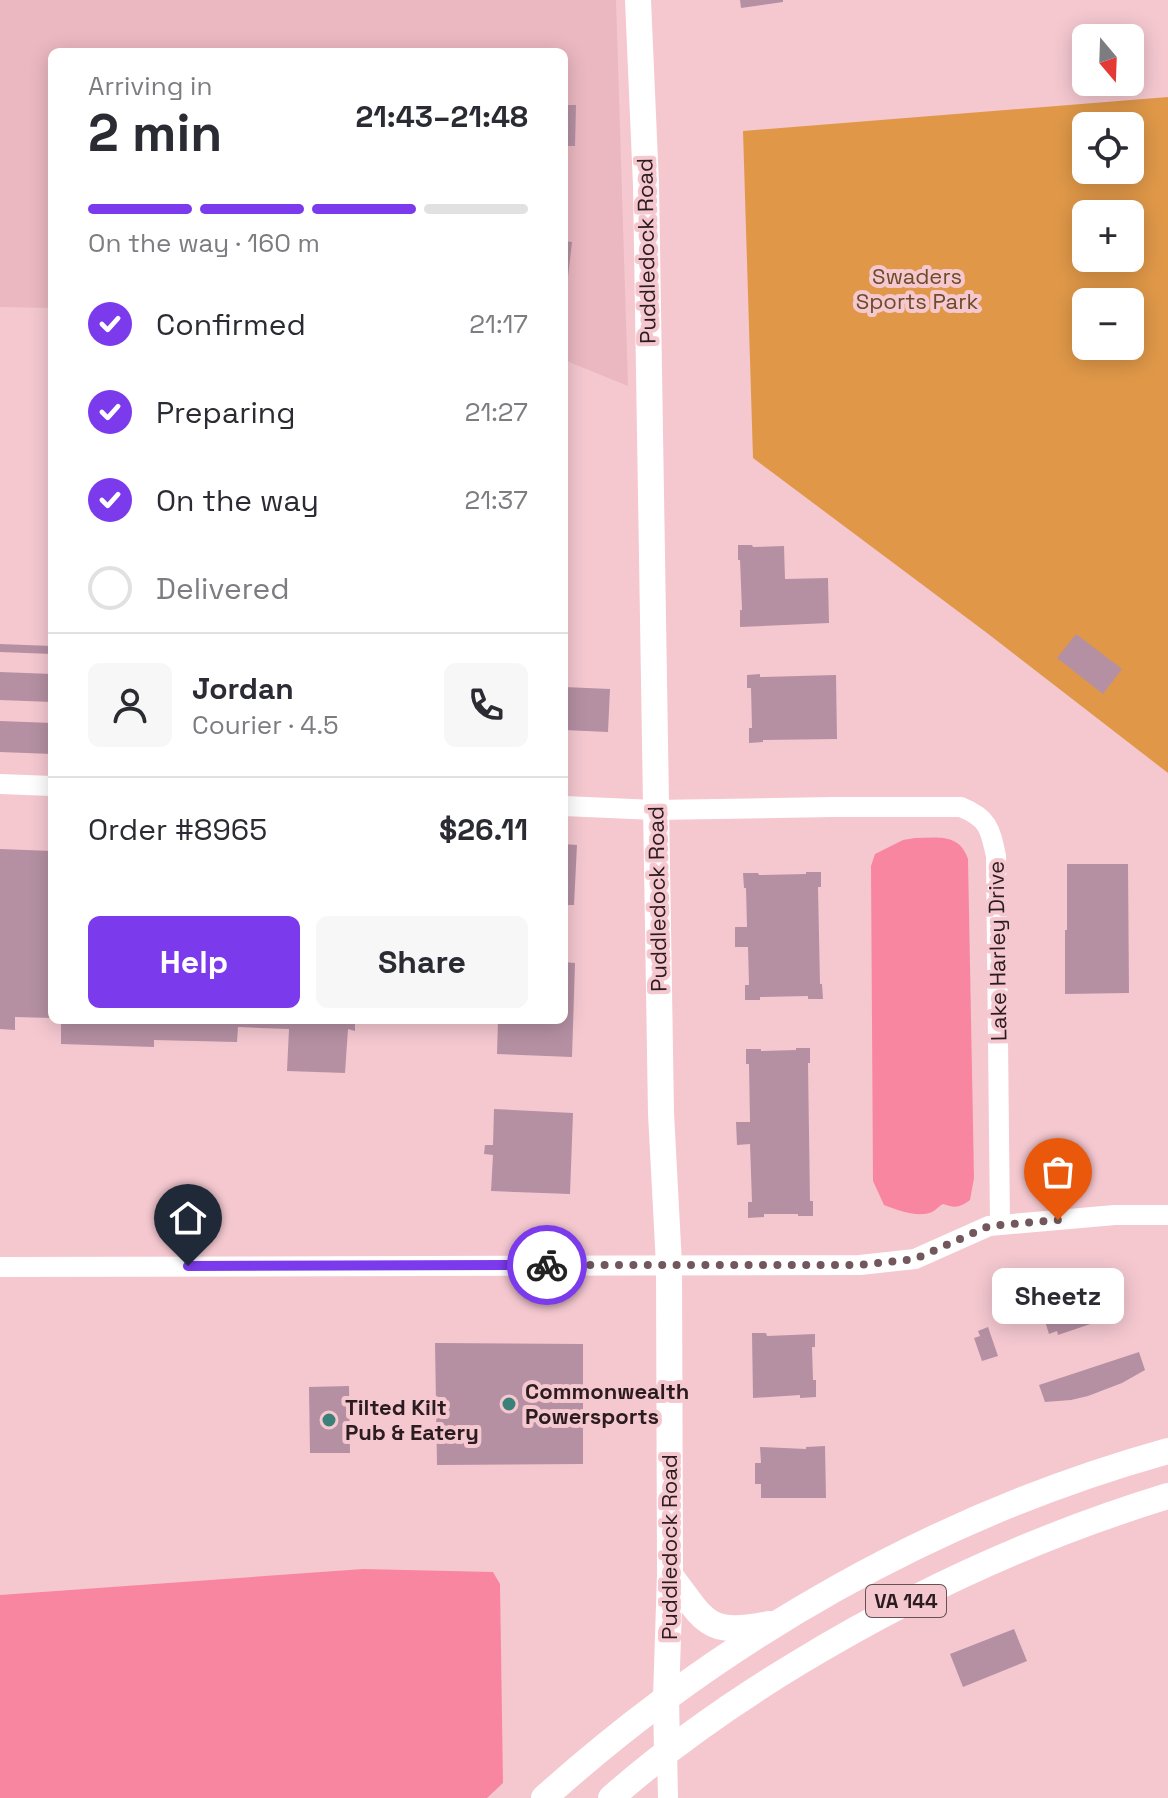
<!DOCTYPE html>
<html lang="en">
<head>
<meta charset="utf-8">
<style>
	body { margin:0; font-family:"Space Grotesk",sans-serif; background:#f7f7f7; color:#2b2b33; height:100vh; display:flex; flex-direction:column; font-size:30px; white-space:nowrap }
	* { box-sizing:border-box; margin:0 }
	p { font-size:26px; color:#7c7c81 }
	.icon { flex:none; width:44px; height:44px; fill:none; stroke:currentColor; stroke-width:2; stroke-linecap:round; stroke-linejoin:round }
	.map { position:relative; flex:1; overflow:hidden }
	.sheet { position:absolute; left:48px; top:48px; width:520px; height:976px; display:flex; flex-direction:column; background:#fff; border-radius:12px; box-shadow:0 4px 20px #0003 }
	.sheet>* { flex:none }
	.needle { width:52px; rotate:161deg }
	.fabs { position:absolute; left:1072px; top:24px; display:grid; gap:16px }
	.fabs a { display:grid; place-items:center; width:72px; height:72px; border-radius:12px; background:#fff; box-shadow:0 4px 20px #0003; font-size:40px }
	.pin { position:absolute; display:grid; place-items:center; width:68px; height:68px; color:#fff; margin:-82px -34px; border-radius:50% 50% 50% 0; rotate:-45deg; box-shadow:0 0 8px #0007 }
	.pin .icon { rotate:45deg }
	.courier { position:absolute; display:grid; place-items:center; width:80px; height:80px; margin:-40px; border:6px solid #7c3aed; border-radius:50%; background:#fff; color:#222; box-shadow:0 2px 10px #0007 }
	.bubble { position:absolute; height:56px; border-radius:12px; background:#fff; box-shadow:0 4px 20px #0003; font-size:26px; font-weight:700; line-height:56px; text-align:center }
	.summary em { font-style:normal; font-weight:700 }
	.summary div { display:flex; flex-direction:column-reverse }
	.summary { display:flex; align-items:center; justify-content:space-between; height:136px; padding:0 40px }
	h1 { font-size:52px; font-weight:700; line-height:60px }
	.bar { display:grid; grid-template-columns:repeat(4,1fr); gap:12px 8px; align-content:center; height:96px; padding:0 40px }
	.bar i { height:10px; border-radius:6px; background:#e1e1e2 }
	.bar .current { background:#7c3aed }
	.bar p { grid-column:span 4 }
	.line { display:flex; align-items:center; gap:20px; padding:0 40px; border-top:2px solid #e1e1e2 }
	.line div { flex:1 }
	.round { display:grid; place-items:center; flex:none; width:84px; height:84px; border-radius:12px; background:#f7f7f7 }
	ol { padding:0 40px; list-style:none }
	li { display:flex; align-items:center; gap:24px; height:88px }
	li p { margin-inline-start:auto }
	li .icon { padding:8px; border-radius:50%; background:#7c3aed; color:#fff; stroke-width:4 }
	li:last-child { color:#7c7c81 }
	li i { width:44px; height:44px; border:4px solid #e1e1e2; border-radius:50% }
	.button { display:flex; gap:16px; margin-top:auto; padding:16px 40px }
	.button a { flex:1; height:92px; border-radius:12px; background:#7c3aed; color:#fff; font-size:32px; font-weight:700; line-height:92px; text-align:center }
	.button a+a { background:#f7f7f7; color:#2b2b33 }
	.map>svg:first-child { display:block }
	.built { fill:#ebb8c1 }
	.green { fill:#e09848; fill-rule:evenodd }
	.water { fill:#f986a0 }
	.building { fill:#b590a3 }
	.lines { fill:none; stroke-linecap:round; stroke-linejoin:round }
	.minor { stroke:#fff; stroke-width:20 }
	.major { stroke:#fff; stroke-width:26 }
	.done { stroke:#72585d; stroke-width:8; stroke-dasharray:0 14.4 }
	.route { stroke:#7c3aed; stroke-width:10 }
	.poi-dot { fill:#3b817a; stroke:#f5c8d0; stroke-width:3 }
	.labels { text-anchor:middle; stroke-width:8; stroke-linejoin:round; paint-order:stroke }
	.shield { fill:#f5c8d0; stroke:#685054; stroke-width:2 }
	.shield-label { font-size:20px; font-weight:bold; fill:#2b1c1f }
	.street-label { font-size:22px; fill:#2b1c1f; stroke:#f5c8d0 }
	.park-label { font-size:22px; fill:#6d4b27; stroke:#f5c8d0 }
	.poi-label { font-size:22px; font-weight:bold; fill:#2b1c1f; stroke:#f5c8d0; text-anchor:start }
</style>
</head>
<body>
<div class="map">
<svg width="1168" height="1798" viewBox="0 0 1168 1798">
	<rect width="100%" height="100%" fill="#f5c8d0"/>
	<path class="built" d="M 0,0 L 616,0 L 628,386 L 564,360 L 564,52 L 52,52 L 52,308 L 0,307 Z"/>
	<path class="green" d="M 1168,97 L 1168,773 L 987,633 L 753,458 L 743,131 ZM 1086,126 L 1130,126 L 1130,170 L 1086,170 ZM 1086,214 L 1130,214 L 1130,258 L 1086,258 ZM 1086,302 L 1130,302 L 1130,346 L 1086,346 Z"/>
	<g class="water">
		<path d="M 915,838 C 938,838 959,833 968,859 L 974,1178 L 970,1200 C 959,1208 955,1208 943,1204 C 939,1206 936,1210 932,1212 C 918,1218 897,1210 884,1205 L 873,1181 L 871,866 L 875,854 L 903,840 Z"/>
		<path d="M 363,1569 L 493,1572 L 500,1584 L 503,1783 L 487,1798 L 0,1798 L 0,1595 Z"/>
	</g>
	<g class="building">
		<path d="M 740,0 L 783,0 L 783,2 L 741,8 Z"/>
		<path d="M 564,105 L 576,105 L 575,146 L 564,146 Z"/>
		<path d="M 564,241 L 572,242 L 568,277 L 564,276 Z"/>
		<path d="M 738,545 L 752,545 L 753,547 L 784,546 L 785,579 L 828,578 L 829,623 L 740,627 L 740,610 L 742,610 L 740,560 L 738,560 Z"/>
		<path d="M 1076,634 L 1122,669 L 1103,694 L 1057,658 Z"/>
		<path d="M 0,644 L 52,646 L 52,654 L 0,652 Z"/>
		<path d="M 0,672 L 52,674 L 52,702 L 0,700 Z"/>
		<path d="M 760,674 L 760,677 L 836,675 L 837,739 L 763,740 L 763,742 L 749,743 L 749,728 L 752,728 L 751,688 L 747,688 L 747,675 Z"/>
		<path d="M 564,687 L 610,689 L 608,732 L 564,730 Z"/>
		<path d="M 0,721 L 52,723 L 52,754 L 0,752 Z"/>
		<path d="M 564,844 L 577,845 L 574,905 L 564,905 Z"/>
		<path d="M 0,849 L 52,851 L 52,1018 L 15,1017 L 15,1030 L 0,1029 Z"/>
		<path d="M 1067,864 L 1128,864 L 1129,993 L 1065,994 L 1065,930 L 1067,930 Z"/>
		<path d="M 806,872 L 821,872 L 821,887 L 818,887 L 820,984 L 822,984 L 823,999 L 808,999 L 808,996 L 760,997 L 760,1000 L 745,1000 L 745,985 L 749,985 L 748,947 L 735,947 L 735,927 L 747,927 L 746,888 L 744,888 L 743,873 L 758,873 L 759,875 L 806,874 Z"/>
		<path d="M 564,962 L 575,963 L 572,1057 L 497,1054 L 498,1020 L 564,1020 Z"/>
		<path d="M 61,1020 L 355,1020 L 355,1031 L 348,1029 L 345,1073 L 287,1071 L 289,1029 L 238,1027 L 237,1042 L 154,1040 L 154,1047 L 61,1044 Z"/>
		<path d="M 796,1048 L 810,1048 L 810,1063 L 808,1063 L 810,1201 L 813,1201 L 813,1216 L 798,1216 L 798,1214 L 764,1214 L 764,1217 L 748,1218 L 748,1202 L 752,1202 L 750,1144 L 737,1145 L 736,1122 L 750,1122 L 749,1064 L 746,1064 L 746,1049 L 761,1049 L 761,1051 L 796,1050 Z"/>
		<path d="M 494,1109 L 573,1113 L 570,1194 L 491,1191 L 493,1155 L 484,1154 L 485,1145 L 493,1145 Z"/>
		<path d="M 1100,1275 L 1114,1316 L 1058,1335 L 1057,1331 L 1049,1334 L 1043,1315 L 1036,1318 L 1030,1299 L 1036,1297 L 1037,1299 L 1051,1294 L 1050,1292 Z"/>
		<path d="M 988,1327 L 998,1356 L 982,1361 L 974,1338 L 980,1336 L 978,1331 Z"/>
		<path d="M 752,1333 L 766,1333 L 767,1336 L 815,1334 L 815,1347 L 812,1347 L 813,1380 L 816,1380 L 816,1397 L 800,1398 L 800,1395 L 753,1398 Z"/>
		<path d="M 435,1343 L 583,1344 L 583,1464 L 437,1465 Z"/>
		<path d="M 1139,1352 L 1145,1370 L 1122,1383 L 1088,1396 L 1071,1400 L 1045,1402 L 1039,1385 Z"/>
		<path d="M 349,1386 L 350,1453 L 310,1453 L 309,1387 Z"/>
		<path d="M 825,1446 L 826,1498 L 761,1498 L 761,1484 L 755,1484 L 755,1463 L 761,1463 L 760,1447 L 806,1449 L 806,1447 Z"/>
		<path d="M 1014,1629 L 1027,1661 L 963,1687 L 950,1654 Z"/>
	</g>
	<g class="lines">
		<g class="minor">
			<path d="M 0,784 L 52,786"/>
			<path d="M 564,806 L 655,810 L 833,807 L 961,807 C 988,818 990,828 996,856 L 1000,1225"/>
			<path d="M 0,1267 L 860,1265 L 915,1259 L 989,1226 L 1115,1215 L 1168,1215"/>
			<path d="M 667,1751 L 668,1798"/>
		</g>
		<g class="major">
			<path d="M 638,0 L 646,185 L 661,1113 L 669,1265 L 670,1575 L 666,1698 L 667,1751"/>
			<path d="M 670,1575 C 705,1621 706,1637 769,1624"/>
			<path d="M 544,1798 C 722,1638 937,1515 1168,1451"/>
			<path d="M 611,1798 C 669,1747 732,1703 798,1663 C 915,1592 1037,1536 1168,1496"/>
		</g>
	</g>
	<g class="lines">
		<path class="done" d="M 547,1265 L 860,1265 L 915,1259 L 989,1226 L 1058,1220"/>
		<path class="route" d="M 188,1266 L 547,1265"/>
	</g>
	<g class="poi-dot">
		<circle cx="509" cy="1404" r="8"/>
		<circle cx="329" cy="1420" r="8"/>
	</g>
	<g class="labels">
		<rect class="shield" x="866" y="1585" width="80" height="32" rx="6"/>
		<g class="shield-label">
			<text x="906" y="1608">VA 144</text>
		</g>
		<g class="street-label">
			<text transform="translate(646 251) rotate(-91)" y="8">Puddledock Road</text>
			<text transform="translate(657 899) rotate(-91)" y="8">Puddledock Road</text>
			<text transform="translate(997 951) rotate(-91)" y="8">Lake Harley Drive</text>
			<text transform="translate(669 1547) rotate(-90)" y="8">Puddledock Road</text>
		</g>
		<g class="park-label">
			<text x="917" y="284">Swaders<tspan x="917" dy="25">Sports Park</tspan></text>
		</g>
		<g class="poi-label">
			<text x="525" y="1399">Commonwealth<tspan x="525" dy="25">Powersports</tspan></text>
			<text x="345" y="1415">Tilted Kilt<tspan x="345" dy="25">Pub &amp; Eatery</tspan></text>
		</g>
	</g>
</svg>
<div class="fabs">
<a><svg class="needle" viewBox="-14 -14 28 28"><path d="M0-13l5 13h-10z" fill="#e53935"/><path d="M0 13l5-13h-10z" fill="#7c7c81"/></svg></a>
<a><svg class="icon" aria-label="locate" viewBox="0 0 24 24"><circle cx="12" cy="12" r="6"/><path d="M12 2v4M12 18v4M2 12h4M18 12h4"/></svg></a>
<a>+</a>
<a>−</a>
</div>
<div class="pin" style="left:1058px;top:1220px;background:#ea580c"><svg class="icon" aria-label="bag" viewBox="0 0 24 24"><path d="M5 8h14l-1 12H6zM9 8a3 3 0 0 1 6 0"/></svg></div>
<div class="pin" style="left:188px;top:1266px;background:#1f2937"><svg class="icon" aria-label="home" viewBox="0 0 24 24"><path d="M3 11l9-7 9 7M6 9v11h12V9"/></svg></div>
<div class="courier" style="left:547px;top:1265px"><svg class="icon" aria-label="bike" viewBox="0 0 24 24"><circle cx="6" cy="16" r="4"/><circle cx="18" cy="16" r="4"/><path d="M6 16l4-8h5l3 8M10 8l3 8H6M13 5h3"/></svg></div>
<div class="bubble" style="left:992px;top:1268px;width:132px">Sheetz</div>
<section class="sheet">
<div class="summary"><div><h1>2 min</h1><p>Arriving in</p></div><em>21:43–21:48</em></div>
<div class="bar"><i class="current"></i><i class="current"></i><i class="current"></i><i></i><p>On the way · 160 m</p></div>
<ol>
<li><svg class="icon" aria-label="check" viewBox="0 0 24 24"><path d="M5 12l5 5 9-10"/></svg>Confirmed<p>21:17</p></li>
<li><svg class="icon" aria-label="check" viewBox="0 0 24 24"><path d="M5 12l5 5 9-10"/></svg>Preparing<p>21:27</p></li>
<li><svg class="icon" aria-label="check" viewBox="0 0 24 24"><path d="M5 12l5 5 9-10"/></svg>On the way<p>21:37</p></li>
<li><i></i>Delivered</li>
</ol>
<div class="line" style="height:144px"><a class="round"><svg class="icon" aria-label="person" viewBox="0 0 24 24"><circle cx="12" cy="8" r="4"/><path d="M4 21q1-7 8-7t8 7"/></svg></a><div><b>Jordan</b><p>Courier · 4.5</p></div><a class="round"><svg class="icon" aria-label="phone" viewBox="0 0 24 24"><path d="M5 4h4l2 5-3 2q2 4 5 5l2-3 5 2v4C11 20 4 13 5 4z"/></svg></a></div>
<div class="line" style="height:104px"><div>Order #8965</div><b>$26.11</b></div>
<div class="button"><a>Help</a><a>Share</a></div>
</section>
</div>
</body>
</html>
